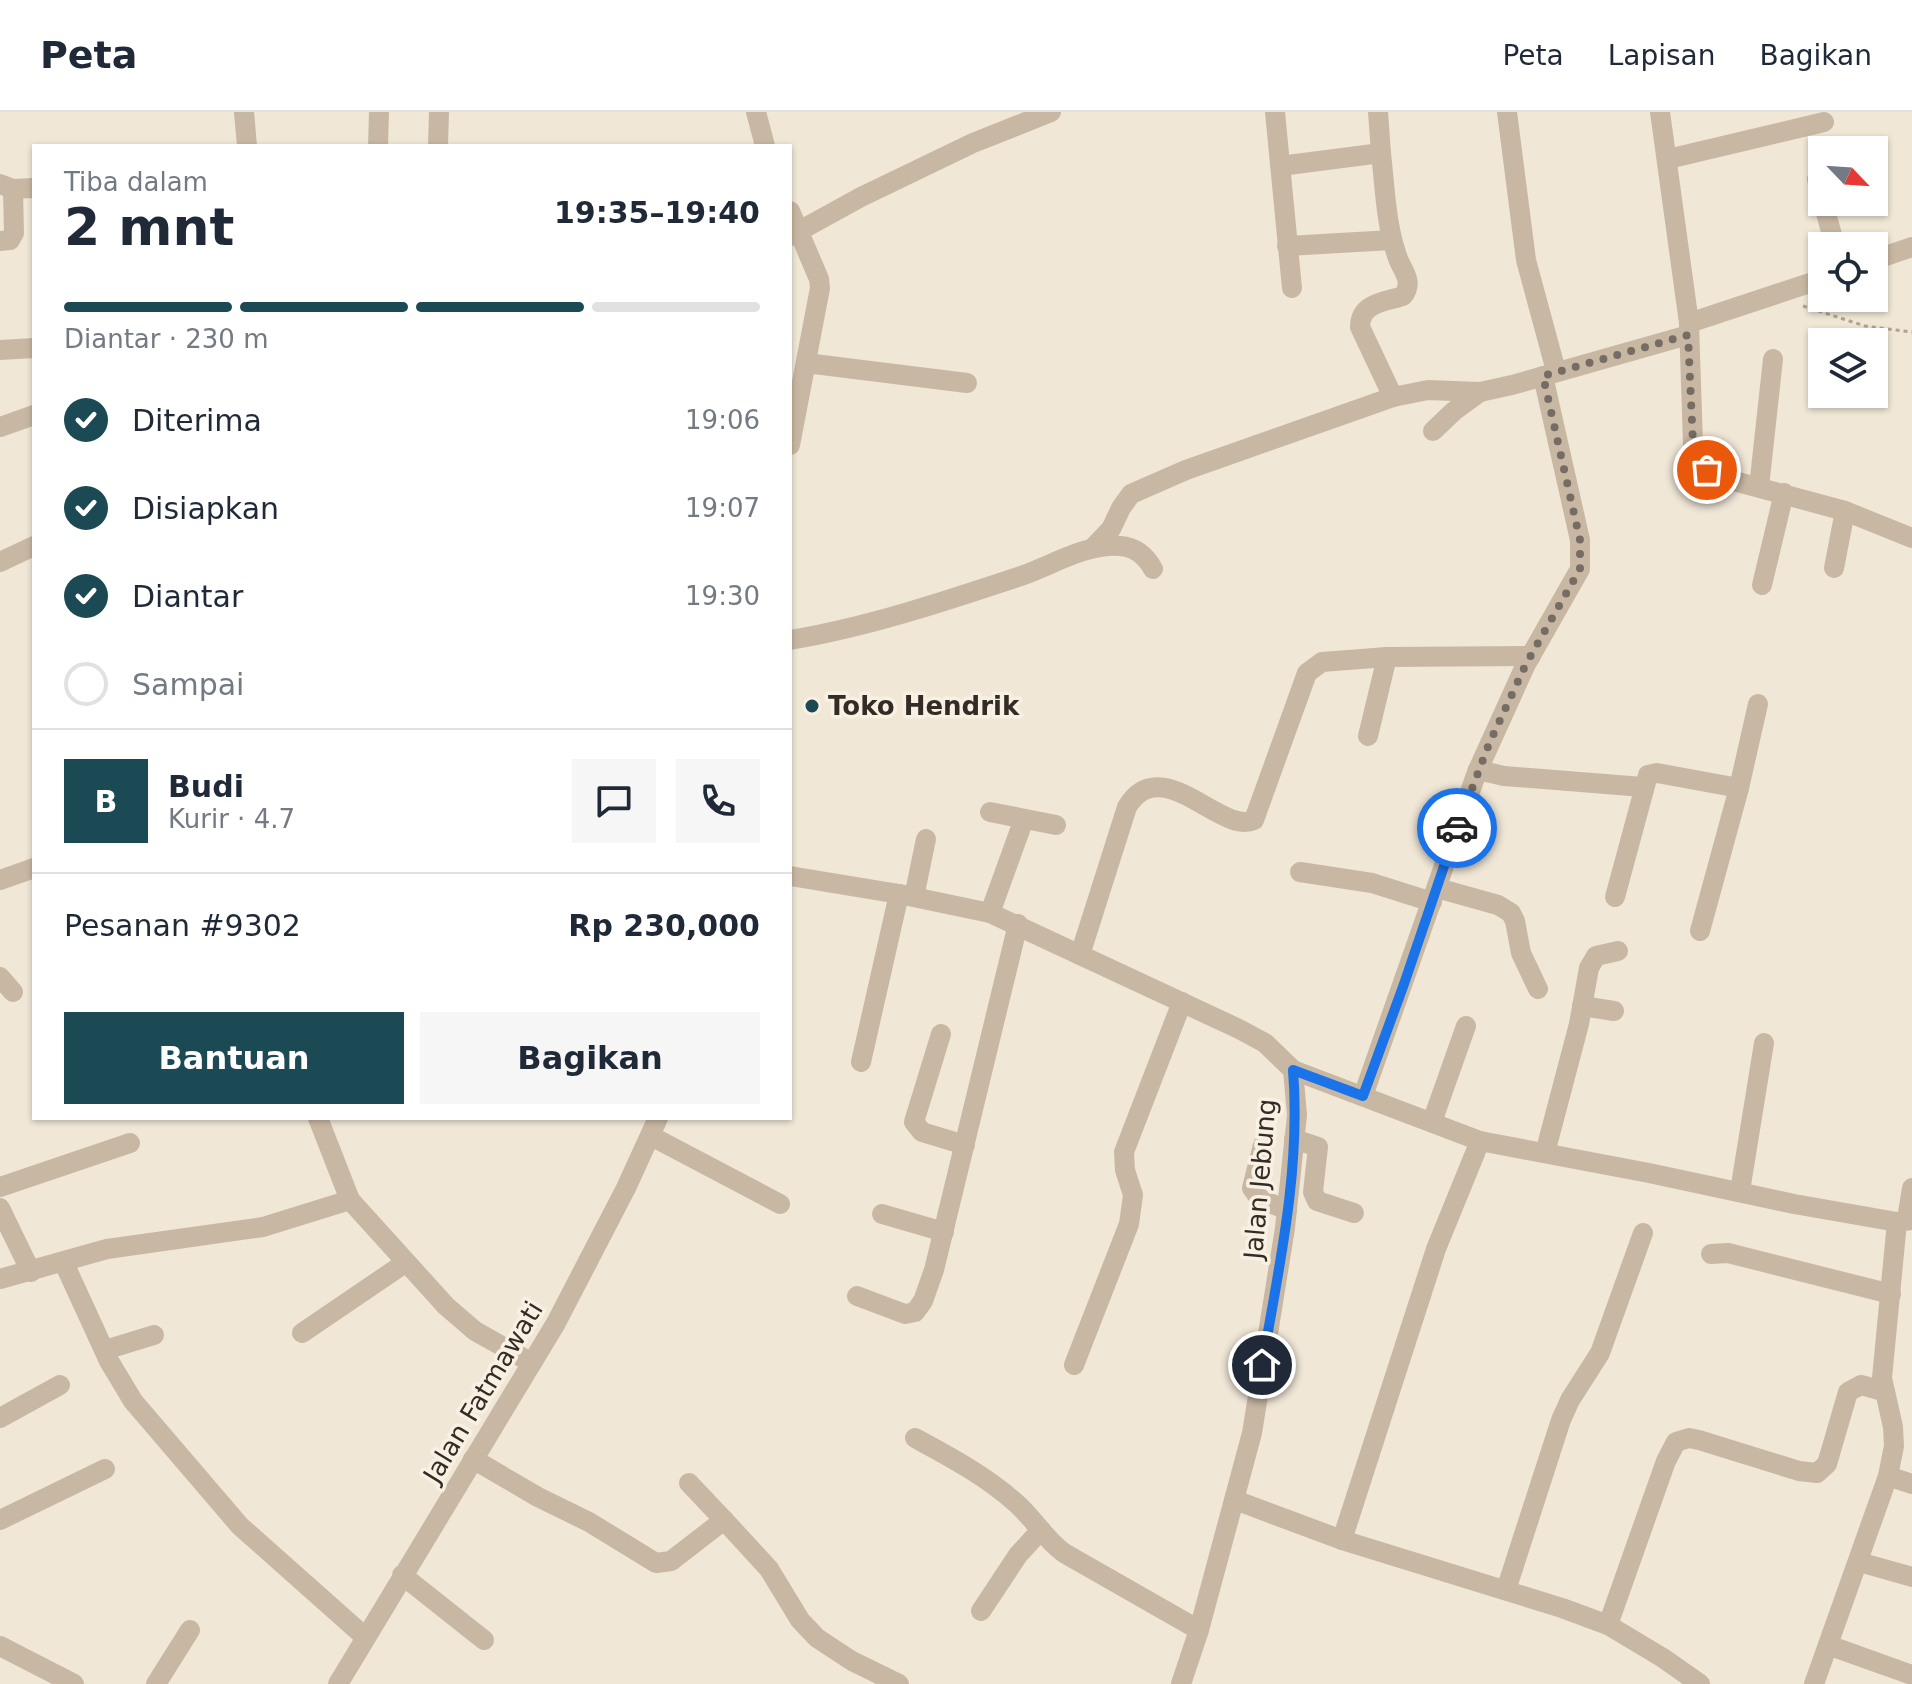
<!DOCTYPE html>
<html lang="id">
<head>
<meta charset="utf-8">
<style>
	body { margin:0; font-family:"DejaVu Sans",sans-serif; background:#f6f6f7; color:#1f2937; height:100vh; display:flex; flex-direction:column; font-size:30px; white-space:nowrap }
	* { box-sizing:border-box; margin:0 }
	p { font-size:26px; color:#747a83 }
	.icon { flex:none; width:44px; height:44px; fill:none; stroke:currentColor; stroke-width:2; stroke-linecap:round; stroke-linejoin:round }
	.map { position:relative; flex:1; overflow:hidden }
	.details { position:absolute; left:32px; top:32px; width:760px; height:976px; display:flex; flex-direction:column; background:#fff; border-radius:0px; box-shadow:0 2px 6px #0004 }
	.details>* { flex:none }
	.needle { width:52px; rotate:115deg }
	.tools { position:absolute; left:1808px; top:24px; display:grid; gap:16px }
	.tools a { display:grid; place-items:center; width:80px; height:80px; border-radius:0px; background:#fff; box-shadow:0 2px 6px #0004; font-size:40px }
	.pin { position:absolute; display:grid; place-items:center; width:68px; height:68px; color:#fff; margin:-34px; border:4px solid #fff; border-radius:50%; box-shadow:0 2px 8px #0007 }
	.courier { position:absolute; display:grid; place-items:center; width:80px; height:80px; margin:-40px; border:6px solid #1a73e8; border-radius:50%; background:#fff; color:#222; box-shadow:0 2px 10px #0007 }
	.overview em { font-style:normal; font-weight:700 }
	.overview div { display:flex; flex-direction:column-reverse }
	.overview { display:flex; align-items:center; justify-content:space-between; height:136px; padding:0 32px }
	h1 { font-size:52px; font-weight:700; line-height:60px }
	.bar { display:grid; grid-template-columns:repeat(4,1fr); gap:12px 8px; align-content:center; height:96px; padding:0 32px }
	.bar i { height:10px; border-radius:6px; background:#e0e1e3 }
	.bar .active { background:#1b4954 }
	.bar p { grid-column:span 4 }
	.line { display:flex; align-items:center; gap:20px; padding:0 32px; border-top:2px solid #e0e1e3 }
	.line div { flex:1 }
	.round { display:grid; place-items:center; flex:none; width:84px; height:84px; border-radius:0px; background:#f6f6f7 }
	ol { padding:0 32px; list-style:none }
	li { display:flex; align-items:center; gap:24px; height:88px }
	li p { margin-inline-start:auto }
	li .icon { padding:8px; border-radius:50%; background:#1b4954; color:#fff; stroke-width:4 }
	li:last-child { color:#747a83 }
	li i { width:44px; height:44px; border:4px solid #e0e1e3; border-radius:50% }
	.cta { display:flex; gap:16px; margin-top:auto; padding:16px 32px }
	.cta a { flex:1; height:92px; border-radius:0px; background:#1b4954; color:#fff; font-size:32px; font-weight:700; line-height:92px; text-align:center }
	.cta a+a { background:#f6f6f7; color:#1f2937 }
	header { display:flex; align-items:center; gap:48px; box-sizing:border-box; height:112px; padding:0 40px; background:#fff; border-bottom:2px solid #e0e1e3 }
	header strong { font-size:38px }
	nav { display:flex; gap:44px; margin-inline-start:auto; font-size:28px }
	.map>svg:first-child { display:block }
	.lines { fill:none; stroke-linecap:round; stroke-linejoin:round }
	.path { stroke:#b3a28e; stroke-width:3; stroke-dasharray:4 4; stroke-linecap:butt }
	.minor { stroke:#c8b8a3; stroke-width:20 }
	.done { stroke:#756d63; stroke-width:8; stroke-dasharray:0 14.4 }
	.route { stroke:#1a73e8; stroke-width:10 }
	.poi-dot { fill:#1b4954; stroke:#f8f1e3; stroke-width:3 }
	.labels { text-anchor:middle; stroke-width:7; stroke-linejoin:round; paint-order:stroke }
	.poi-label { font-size:26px; font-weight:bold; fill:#332b25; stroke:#f8f1e3; text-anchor:start }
	.street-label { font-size:26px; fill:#332b25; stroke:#f8f1e3 }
</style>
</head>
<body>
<header>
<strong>Peta</strong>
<nav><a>Peta</a><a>Lapisan</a><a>Bagikan</a></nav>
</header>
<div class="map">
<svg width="1912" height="1572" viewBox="0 0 1912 1572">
	<rect width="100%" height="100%" fill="#f0e7d7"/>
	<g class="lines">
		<path class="path" d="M 1803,194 L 1865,214 L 1912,220"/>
		<g class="minor">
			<path d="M 244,0 L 247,34"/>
			<path d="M 756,0 L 765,34"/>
			<path d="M 1275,0 L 1280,52 L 1288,53 L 1381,41 L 1378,0"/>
			<path d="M 1507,0 L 1526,148 L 1556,259"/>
			<path d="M 1660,0 L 1689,211 L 1693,332 C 1697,349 1704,356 1719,365 L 1845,399 L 1912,426"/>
			<path d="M 378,34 L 379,0"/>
			<path d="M 438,34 L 439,0"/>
			<path d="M 1381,41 C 1385,77 1386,116 1399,149 C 1405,162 1413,171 1403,184 C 1384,190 1360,191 1360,215 L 1393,285"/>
			<path d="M 1668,47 L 1824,10"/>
			<path d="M 1280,52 L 1292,176"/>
			<path d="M 1817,67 L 1822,86"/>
			<path d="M 0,72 L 13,77 L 34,76"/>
			<path d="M 1823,90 L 1835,134"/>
			<path d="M 790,99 L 819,167 L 820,176 L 790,333"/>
			<path d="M 790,124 L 861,85 L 973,31 L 1051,0"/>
			<path d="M 0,129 L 10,128 L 14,121 L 13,77"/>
			<path d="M 1287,134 L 1392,128"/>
			<path d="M 1874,148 L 1912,135"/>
			<path d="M 1689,211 L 1822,167"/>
			<path d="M 0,238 L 34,236"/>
			<path d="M 806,251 L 967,271"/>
			<path d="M 0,315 L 34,303"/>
			<path d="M 1433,319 L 1454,299 L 1480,280"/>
			<path d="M 1759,375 L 1773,247"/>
			<path d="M 1093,436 L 1111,417 L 1121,396 L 1131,382 L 1186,358 L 1393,285 L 1428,278 L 1480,280 L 1512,273 L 1688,223"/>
			<path d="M 0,450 L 34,434"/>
			<path d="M 1834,456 L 1845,399"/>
			<path d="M 1762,473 L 1784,381"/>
			<path d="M 790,528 C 868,515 946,489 1021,464 C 1053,453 1084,432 1120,434 C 1135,435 1146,444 1153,457"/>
			<path d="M 1368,624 L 1387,545"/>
			<path d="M 1478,658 L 1504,664 L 1643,675"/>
			<path d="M 990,700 L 1056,713"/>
			<path d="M 1300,760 L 1372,771 L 1432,790"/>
			<path d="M 790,764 L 899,782 L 990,801 L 1239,917 L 1265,931 L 1293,958 L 1297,1003 L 1285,1116 L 1252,1321 L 1199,1518 L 1181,1572"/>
			<path d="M 0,768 L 34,756"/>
			<path d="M 1437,776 L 1498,793 L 1511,801 L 1515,809 L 1521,841 L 1538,877"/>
			<path d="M 914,785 L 926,727"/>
			<path d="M 1615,785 L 1648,663 L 1657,661 L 1739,676"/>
			<path d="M 990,801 L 1024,707"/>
			<path d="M 1700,819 L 1739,676 L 1758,592"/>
			<path d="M 1080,843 L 1127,695 C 1161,638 1222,724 1254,708 L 1307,561 L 1322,550 L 1387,545 L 1531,544"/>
			<path d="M 0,865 L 13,880"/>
			<path d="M 1582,894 L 1614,899"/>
			<path d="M 941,922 L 914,1010 L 922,1020 L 965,1033"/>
			<path d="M 861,950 L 899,782"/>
			<path d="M 1293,958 L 1480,1029 L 1649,1061 L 1794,1092 L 1897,1110 L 1912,1108"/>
			<path d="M 1363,984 L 1477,660 L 1526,552 L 1580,457 L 1580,428 L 1543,264"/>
			<path d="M 318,1006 L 350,1088"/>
			<path d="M 1432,1010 L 1466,914"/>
			<path d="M 651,1024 L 780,1092"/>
			<path d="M 1294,1027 L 1318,1035 L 1313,1080 L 1317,1089 L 1354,1101"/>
			<path d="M 1263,1033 L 1252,1076 L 1260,1087 L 1287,1098"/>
			<path d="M 1545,1041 L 1579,912 L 1589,856 L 1596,844 L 1618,839"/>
			<path d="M 0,1075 L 130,1031"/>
			<path d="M 1740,1079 L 1764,931"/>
			<path d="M 0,1096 L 31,1160"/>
			<path d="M 882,1102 L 944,1120"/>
			<path d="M 1907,1107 L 1912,1076"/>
			<path d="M 1711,1142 L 1728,1141 L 1891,1182"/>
			<path d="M 64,1151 L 109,1249 L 133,1289 L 240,1414 L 365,1525"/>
			<path d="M 0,1167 L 107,1137 L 263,1115 L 350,1088 L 446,1194 L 475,1219 L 532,1251"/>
			<path d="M 857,1184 L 905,1202 L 915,1200 L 923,1189 L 934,1158 L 1018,812"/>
			<path d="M 302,1221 L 405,1151"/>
			<path d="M 105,1238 L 154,1223"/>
			<path d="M 1074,1253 L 1129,1112 L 1133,1083 L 1125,1058 L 1124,1040 L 1182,890"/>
			<path d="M 0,1306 L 60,1273"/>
			<path d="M 915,1326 C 950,1345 986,1364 1016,1391 C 1034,1407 1045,1427 1064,1441 L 1199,1518"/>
			<path d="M 473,1347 L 538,1385 L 589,1410 L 656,1451 L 671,1449 L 724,1408 L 769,1457 L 800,1508 L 817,1526 L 852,1549 L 899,1572"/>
			<path d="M 1888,1364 L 1912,1372"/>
			<path d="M 689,1371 L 724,1408"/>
			<path d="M 1235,1388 L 1342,1428 L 1562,1496 L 1608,1513 L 1663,1546 L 1700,1572"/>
			<path d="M 0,1408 L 105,1357"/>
			<path d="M 1342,1428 L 1436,1137 L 1480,1029"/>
			<path d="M 1859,1450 L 1912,1465"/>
			<path d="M 402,1463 L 484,1528"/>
			<path d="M 1506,1478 L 1561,1308 L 1570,1288 L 1600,1241 L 1643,1121"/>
			<path d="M 981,1499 L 1018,1443 L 1041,1418"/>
			<path d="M 1608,1513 L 1666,1349 L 1676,1330 L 1689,1326 L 1699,1328 L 1799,1359 L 1817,1361 L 1827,1352 L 1848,1280 L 1861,1273 L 1883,1279"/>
			<path d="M 1828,1533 L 1912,1563"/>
			<path d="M 0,1534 L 74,1572"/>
			<path d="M 156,1572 L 190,1518"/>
			<path d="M 338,1572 L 556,1211 L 626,1076 L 658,1006"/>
			<path d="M 1814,1572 L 1888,1364 L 1894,1334 L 1893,1315 L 1882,1266 L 1897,1110"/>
		</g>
	</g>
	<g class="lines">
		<path class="done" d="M 1457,716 L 1489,632 L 1526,552 L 1580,457 L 1580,428 L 1543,264 L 1688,223 L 1693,332 L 1697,347 L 1707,358"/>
		<path class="route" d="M 1262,1253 C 1279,1156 1301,1056 1293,958 L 1363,984 L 1404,872 L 1457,716"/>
	</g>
	<circle class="poi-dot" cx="812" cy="594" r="8"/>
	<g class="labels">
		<g class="poi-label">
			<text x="828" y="603">Toko Hendrik</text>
		</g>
		<g class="street-label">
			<text transform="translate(1260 1067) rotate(-85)" y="9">Jalan Jebung</text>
			<text transform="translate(483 1280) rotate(-59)" y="9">Jalan Fatmawati</text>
		</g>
	</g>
</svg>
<div class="tools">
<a><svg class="needle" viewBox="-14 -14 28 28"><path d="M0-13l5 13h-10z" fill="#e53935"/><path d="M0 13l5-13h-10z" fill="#747a83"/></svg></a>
<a><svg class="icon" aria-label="locate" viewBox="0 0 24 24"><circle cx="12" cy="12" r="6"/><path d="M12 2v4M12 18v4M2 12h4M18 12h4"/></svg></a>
<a><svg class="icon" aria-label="layers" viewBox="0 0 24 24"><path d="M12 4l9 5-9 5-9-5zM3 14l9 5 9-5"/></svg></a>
</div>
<div class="pin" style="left:1707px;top:358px;background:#ea580c"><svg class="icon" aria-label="bag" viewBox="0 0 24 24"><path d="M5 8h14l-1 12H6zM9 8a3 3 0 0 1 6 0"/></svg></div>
<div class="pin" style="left:1262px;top:1253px;background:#1f2937"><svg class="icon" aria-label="home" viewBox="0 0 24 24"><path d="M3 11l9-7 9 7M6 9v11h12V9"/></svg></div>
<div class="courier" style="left:1457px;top:716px"><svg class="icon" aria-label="car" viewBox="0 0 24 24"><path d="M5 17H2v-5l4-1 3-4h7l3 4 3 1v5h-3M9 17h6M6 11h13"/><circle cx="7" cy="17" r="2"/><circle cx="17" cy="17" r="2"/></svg></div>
<section class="details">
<div class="overview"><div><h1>2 mnt</h1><p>Tiba dalam</p></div><em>19:35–19:40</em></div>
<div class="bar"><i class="active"></i><i class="active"></i><i class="active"></i><i></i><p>Diantar · 230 m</p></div>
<ol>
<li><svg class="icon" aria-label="check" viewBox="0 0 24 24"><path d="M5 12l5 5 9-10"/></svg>Diterima<p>19:06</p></li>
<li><svg class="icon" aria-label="check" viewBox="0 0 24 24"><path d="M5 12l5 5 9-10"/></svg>Disiapkan<p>19:07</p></li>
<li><svg class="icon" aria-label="check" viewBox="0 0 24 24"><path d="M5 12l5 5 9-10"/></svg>Diantar<p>19:30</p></li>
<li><i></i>Sampai</li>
</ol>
<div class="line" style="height:144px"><b class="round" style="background:#1b4954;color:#fff">B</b><div><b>Budi</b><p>Kurir · 4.7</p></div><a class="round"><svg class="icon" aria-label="chat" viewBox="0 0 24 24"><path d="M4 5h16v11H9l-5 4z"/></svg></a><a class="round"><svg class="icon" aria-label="phone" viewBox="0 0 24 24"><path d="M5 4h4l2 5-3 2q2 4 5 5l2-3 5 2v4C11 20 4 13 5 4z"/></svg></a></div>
<div class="line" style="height:104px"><div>Pesanan #9302</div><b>Rp 230,000</b></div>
<div class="cta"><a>Bantuan</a><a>Bagikan</a></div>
</section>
</div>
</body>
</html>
